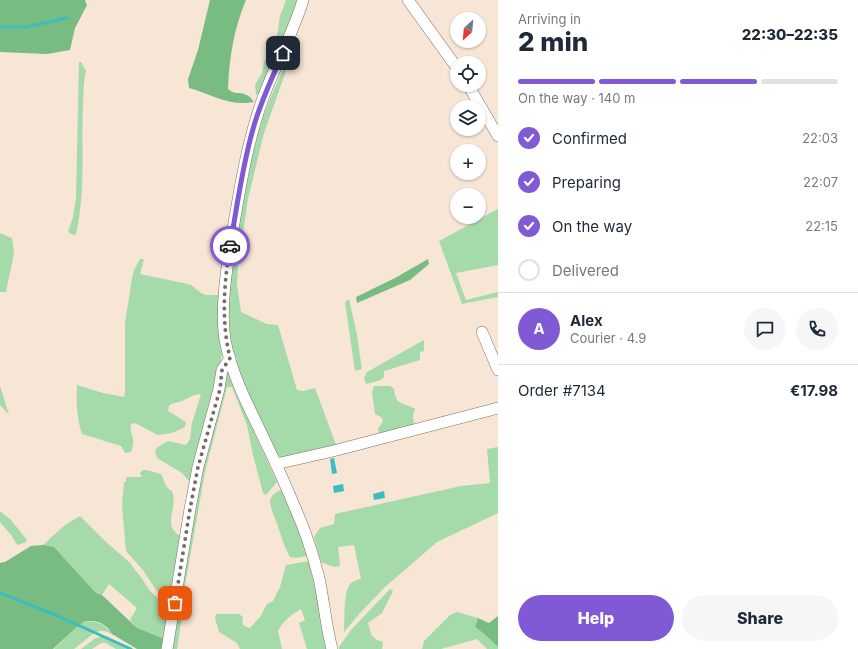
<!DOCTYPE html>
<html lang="en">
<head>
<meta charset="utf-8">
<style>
	body { margin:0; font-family:Inter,sans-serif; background:#f6f6f7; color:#1f2937; height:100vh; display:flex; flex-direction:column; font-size:15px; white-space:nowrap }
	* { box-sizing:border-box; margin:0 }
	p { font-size:13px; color:#747a83 }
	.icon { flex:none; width:22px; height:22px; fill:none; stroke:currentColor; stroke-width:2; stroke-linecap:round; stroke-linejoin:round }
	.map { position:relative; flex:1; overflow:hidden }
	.sheet { display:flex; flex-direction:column; background:#fff; width:360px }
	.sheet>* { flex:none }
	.needle { width:26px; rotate:206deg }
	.tools { position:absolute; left:450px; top:12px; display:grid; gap:8px }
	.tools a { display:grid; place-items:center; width:36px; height:36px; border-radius:50%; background:#fff; box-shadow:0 1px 3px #0004; font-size:20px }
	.pin { position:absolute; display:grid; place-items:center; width:34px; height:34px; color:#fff; margin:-17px; border-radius:8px; box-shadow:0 2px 6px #0006 }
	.courier { position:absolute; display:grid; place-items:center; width:40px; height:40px; margin:-20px; border:3px solid #805ad4; border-radius:50%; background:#fff; color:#222; box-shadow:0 1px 5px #0007 }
	.headline em { font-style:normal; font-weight:800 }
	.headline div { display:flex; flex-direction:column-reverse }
	.headline { display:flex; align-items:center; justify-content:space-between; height:68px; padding:0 20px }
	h1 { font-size:26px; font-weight:800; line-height:30px }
	.bar { display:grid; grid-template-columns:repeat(4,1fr); gap:6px 4px; align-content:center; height:48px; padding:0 20px }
	.bar i { height:5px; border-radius:3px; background:#e0e1e3 }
	.bar .selected { background:#805ad4 }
	.bar p { grid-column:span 4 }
	.line { display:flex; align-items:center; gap:10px; padding:0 20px; border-top:1px solid #e0e1e3 }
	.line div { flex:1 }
	.round { display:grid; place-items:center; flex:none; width:42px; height:42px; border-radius:21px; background:#f6f6f7 }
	ol { padding:0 20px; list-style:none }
	li { display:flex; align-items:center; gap:12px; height:44px }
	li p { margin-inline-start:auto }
	li .icon { padding:4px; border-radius:50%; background:#805ad4; color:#fff; stroke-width:4 }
	li:last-child { color:#747a83 }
	li i { width:22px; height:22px; border:2px solid #e0e1e3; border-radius:50% }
	.button { display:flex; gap:8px; margin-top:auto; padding:8px 20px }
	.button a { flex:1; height:46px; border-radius:24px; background:#805ad4; color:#fff; font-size:16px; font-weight:800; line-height:46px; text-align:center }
	.button a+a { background:#f6f6f7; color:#1f2937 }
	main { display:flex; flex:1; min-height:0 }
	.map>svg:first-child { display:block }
	.green { fill:#a5daab }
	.forest { fill:#78bc81 }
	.water { fill:#3bbdc1 }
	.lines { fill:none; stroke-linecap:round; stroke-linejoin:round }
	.stream { stroke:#3bbdc1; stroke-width:3 }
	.minor-casing { stroke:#7e6f61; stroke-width:12 }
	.minor { stroke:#fff; stroke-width:11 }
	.done { stroke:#786d65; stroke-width:4; stroke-dasharray:0 7.2 }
	.route { stroke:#805ad4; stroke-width:5 }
</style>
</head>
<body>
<main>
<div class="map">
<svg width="498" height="649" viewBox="0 0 498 649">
	<rect width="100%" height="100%" fill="#f7e5d6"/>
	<g class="green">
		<path d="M 286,0 L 299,0 L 270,71 L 258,95 L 256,94 L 255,85 L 262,73 L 264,62 L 277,37 L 280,16 Z"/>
		<path d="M 79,62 L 81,62 L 86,71 C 83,82 84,93 83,105 C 81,148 86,191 76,234 L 74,235 L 68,232 L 73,217 L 76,197 Z"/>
		<path d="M 283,69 L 286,71 L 264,133 L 248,199 L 238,265 L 237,285 L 241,312 L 267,324 L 278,325 L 297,390 L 303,391 L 315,388 L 336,445 L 286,457 L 280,457 L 277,454 L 238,371 L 233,355 L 230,334 L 229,309 L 230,284 L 244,195 L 256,132 Z"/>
		<path d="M 498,209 L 498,265 L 456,273 L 466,300 L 498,292 L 498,297 L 462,304 L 439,241 Z"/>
		<path d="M 0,233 L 12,238 L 14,253 L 6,292 L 0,292 Z"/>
		<path d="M 140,259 L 144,259 L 140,274 L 183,283 L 191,285 L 201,293 L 205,295 L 219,295 L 222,354 L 216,388 L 191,483 L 182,473 L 157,458 L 155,451 L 158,447 L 168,441 L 186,445 L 190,439 L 192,423 L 201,394 L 194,395 L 182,401 L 171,404 L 169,406 L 168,411 L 186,422 L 185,427 L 172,433 L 158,435 L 135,423 L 131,424 C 129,435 137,438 131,452 L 125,453 L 121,446 L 82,434 C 77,419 76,401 77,385 L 103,393 L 124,397 L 125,393 L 125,323 L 132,278 L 134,270 Z"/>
		<path d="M 349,299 L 357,335 L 362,369 L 355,371 L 345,302 Z"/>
		<path d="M 424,340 L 424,351 L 420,352 L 420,360 L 384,371 L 384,377 L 381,380 L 366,384 L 364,378 L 367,372 Z"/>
		<path d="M 228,370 L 250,423 L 277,482 L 266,495 L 263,493 L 253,455 L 247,425 L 232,387 L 227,387 L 205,472 L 183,597 L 183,610 L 177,649 L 168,649 L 195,495 Z"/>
		<path d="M 0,386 L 9,415 L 0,405 Z"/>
		<path d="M 374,386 L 390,386 L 394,389 C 396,407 404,402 415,409 L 413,415 L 414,426 L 379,436 L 378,429 L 383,421 L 381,417 L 375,414 L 372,393 Z"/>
		<path d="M 498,447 L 498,513 L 437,542 L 385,587 L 361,612 L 344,632 C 345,620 343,594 350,584 C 353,581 357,580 361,579 L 354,545 L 338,547 L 340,566 L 334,567 L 321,562 L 314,537 L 320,528 L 334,524 L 335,514 L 461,486 L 490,483 L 487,449 Z"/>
		<path d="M 143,470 L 147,470 L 161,474 C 165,481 164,487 172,491 C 179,509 160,525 182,537 L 173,584 L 171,589 L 166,591 L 160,592 L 156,590 L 143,570 L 126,551 L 122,505 L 124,482 L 126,482 L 126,477 L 142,477 L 140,473 Z"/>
		<path d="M 281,490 L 300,531 L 308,556 L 295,558 L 290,557 C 282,542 279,528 273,513 C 272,509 270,505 270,501 C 271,495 276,492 281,490 Z"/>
		<path d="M 0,511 L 11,520 L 27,540 L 26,542 L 17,545 L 12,536 L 0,522 Z"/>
		<path d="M 80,516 L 106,542 L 129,562 L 143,580 L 149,590 L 171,611 L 165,639 L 137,628 L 130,620 L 137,608 L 109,584 L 102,595 L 96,593 L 54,547 L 43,545 L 65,525 Z"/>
		<path d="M 309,561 L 328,649 L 307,649 L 299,623 L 305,620 L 301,609 C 291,615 283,621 278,631 L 282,649 L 240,649 L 237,643 L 219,632 L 215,618 L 216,614 L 239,614 L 243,617 L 242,622 L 244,626 L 250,628 L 260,617 L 267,604 L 273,601 L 280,587 L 286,565 Z"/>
		<path d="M 390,589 L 393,591 L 382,613 L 368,623 C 372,635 369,637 383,642 L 382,649 L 339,649 L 339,647 L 351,630 Z"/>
		<path d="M 457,612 L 478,618 L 475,627 L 483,633 L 498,647 L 498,649 L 487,649 L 477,639 L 441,649 L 422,649 L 424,641 L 450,615 Z"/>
		<path d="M 85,621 C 97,621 105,624 112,634 L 105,631 L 100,631 L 94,633 L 74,649 L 54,649 L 78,626 Z"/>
		<path d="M 103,636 L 127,649 L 116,649 L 106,643 L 101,643 L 92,649 L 81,649 L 94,639 Z"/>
	</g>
	<g class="forest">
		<path d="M 0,0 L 85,0 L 87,5 L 75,28 L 70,50 L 47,54 L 0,52 Z"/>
		<path d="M 210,0 L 246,0 C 234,28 229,59 228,89 C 236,97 245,88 254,102 C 230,107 211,94 189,88 L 188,79 L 198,50 Z"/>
		<path d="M 428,259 L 429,264 L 410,280 L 357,303 L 356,297 L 395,278 Z"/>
		<path d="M 43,545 L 54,547 L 96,593 L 102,595 L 137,628 L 165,639 L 163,649 L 137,649 L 112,634 L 108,628 L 101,623 L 94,621 L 85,621 L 78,626 L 53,649 L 0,649 L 0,563 L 5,562 L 31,546 Z"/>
		<path d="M 498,616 L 498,647 L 483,633 L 475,627 L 478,618 L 489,623 Z"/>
	</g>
	<g class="water">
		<path d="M 334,458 L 337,473 L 332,474 L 330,459 Z"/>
		<path d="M 343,484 L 344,491 L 334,493 L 333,486 Z"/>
		<path d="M 384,491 L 385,498 L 374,500 L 373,494 Z"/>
	</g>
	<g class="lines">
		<g class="stream">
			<path d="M 0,27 L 26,27 L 67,18"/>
			<path d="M 0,593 L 58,616 L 131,649"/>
		</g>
		<g class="minor-casing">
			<g id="minor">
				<path d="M 303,0 C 293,34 275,65 263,98 C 247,142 240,188 232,235 C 227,266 220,308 225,340 C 232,377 251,411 267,445 C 277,466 287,488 296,510 C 306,532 313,555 319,578 C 324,602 326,626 332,649"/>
				<path d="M 408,0 L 457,68"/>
				<path d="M 468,85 L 498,136"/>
				<path d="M 482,332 L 498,370"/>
				<path d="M 276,464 L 333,451 L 498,408"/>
				<path d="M 167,649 L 190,509 L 198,467 L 219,389 L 222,370 L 230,358"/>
			</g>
		</g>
		<use href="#minor" class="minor"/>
	</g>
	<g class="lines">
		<path class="done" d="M 175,603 L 190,509 L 198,467 L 220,389 L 222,370 L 230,358 C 221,320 224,284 230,246"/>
		<path class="route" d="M 230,246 C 237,207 242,167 253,129 C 260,103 272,78 283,53"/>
	</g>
</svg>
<div class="tools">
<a><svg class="needle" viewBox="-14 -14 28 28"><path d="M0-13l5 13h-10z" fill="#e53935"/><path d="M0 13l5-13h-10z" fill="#747a83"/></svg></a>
<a><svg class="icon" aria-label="locate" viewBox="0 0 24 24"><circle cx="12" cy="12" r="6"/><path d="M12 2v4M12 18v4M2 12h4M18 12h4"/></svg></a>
<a><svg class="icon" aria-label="layers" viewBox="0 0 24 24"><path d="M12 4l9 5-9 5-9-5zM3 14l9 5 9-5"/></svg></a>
<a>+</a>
<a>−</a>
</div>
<div class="pin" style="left:175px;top:603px;background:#ea580c"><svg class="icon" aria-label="bag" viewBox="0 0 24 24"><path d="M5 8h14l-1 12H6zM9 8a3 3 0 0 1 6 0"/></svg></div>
<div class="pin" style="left:283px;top:53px;background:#1f2937"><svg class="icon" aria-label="home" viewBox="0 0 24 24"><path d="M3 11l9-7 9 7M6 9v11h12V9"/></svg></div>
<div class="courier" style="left:230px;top:246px"><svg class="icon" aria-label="car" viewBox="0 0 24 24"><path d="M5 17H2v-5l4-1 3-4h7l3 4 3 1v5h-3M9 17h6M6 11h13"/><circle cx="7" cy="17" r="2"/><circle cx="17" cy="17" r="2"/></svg></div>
</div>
<section class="sheet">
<div class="headline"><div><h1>2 min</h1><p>Arriving in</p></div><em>22:30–22:35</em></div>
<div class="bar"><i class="selected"></i><i class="selected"></i><i class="selected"></i><i></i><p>On the way · 140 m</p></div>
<ol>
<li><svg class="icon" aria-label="check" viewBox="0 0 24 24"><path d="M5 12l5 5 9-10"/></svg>Confirmed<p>22:03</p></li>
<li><svg class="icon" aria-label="check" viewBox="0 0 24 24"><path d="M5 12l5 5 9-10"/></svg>Preparing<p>22:07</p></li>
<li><svg class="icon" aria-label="check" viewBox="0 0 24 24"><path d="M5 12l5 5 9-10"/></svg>On the way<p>22:15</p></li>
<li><i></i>Delivered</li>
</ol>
<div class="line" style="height:72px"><b class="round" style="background:#805ad4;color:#fff">A</b><div><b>Alex</b><p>Courier · 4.9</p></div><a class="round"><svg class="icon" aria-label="chat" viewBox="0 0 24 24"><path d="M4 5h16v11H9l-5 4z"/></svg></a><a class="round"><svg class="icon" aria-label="phone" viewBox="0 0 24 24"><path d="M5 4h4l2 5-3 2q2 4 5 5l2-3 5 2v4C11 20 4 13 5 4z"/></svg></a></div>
<div class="line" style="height:52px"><div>Order #7134</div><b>€17.98</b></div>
<div class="button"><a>Help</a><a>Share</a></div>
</section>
</main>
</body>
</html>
